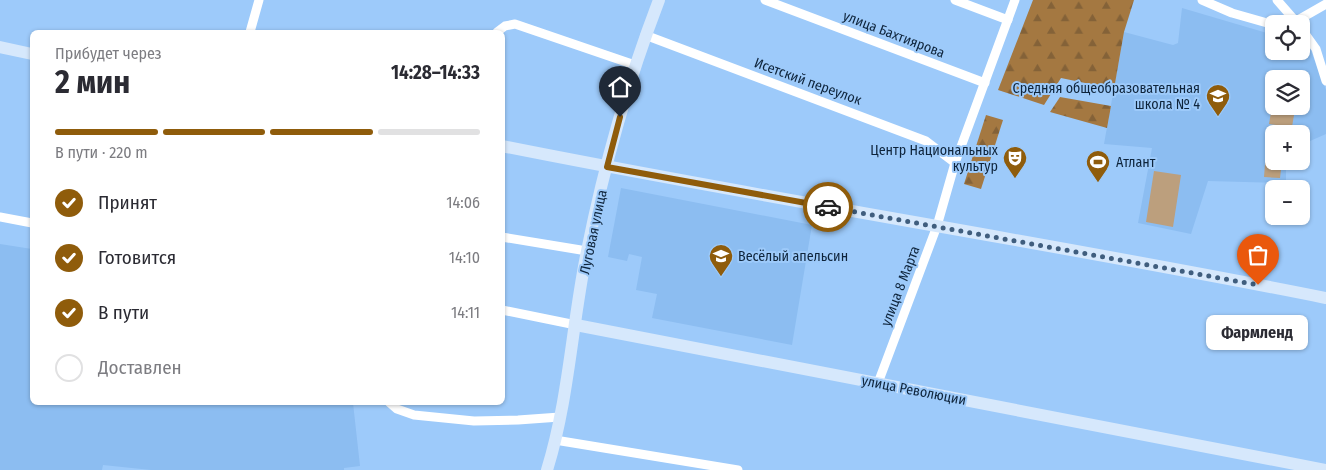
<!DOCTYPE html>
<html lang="ru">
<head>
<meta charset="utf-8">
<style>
	body { margin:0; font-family:"Fira Sans Condensed",sans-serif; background:#f7f7f7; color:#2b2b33; height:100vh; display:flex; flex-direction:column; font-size:19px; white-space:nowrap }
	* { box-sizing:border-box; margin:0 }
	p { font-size:16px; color:#7c7c81 }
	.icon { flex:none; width:28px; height:28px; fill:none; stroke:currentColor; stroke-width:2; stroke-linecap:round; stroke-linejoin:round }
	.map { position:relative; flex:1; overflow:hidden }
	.panel { position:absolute; left:30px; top:30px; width:475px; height:375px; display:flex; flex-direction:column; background:#fff; border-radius:8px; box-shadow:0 1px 4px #0004 }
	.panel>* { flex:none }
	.fabs { position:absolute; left:1265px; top:15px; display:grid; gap:10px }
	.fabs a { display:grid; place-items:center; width:45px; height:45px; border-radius:8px; background:#fff; box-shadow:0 1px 4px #0004; font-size:25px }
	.pin { position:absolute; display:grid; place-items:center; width:42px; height:42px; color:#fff; margin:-51px -21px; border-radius:50% 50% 50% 0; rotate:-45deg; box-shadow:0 0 5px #0007 }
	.pin .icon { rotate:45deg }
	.courier { position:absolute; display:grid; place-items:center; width:50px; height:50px; margin:-25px; border:4px solid #8f5c0b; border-radius:50%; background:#fff; color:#222; box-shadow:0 1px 6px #0007 }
	.bubble { position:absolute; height:35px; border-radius:8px; background:#fff; box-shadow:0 1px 4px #0004; font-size:16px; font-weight:700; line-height:35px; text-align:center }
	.overview em { font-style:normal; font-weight:700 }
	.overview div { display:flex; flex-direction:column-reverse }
	.overview { display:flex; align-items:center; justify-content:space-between; height:85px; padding:0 25px }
	h1 { font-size:32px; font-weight:700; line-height:38px }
	.bar { display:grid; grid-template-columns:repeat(4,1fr); gap:8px 5px; align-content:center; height:60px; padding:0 25px }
	.bar i { height:6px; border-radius:4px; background:#e1e1e2 }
	.bar .active { background:#8f5c0b }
	.bar p { grid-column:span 4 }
	ol { padding:0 25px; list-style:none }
	li { display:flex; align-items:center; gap:15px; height:55px }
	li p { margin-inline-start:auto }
	li .icon { padding:5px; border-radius:50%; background:#8f5c0b; color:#fff; stroke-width:4 }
	li:last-child { color:#7c7c81 }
	li i { width:28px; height:28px; border:2px solid #e1e1e2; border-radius:50% }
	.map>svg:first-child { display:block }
	.built { fill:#8cbdf1; fill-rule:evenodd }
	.grass { fill:#bc9f7d }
	.forest { fill:url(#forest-firs) }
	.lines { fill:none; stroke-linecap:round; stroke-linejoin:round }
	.street { stroke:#fff; stroke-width:9 }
	.secondary { stroke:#d6e8fc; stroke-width:12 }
	.done { stroke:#405e7e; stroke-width:5; stroke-dasharray:0 9 }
	.route { stroke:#8f5c0b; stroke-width:6 }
	.labels { text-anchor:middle; stroke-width:4; stroke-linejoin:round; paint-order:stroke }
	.street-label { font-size:14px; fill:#0e243b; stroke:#9dcafa }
	.poi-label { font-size:14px; fill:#0e243b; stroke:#9dcafa; text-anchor:end }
</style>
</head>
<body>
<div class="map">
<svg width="1326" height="470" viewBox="0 0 1326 470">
	<defs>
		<pattern id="forest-firs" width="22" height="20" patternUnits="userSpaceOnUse" patternTransform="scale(1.25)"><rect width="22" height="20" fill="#a47841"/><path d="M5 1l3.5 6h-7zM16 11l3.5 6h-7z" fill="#846238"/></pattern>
	</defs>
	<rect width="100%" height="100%" fill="#9dcafa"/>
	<g class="built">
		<path d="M 1182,8 L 1274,35 L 1274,51 L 1301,51 L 1301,44 L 1309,46 L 1326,90 L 1326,134 L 1301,145 L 1301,134 L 1274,134 L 1274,161 L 1286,161 L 1286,183 L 1208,181 L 1191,234 L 1138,223 L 1152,148 L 1104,144 L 1124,32 L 1173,45 L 1178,43 ZM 1274,79 L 1301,79 L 1301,106 L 1274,106 Z"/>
		<path d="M 621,188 L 812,225 L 792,345 L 652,318 L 657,294 L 636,290 L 642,257 L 629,254 L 627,261 L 608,257 Z"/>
		<path d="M 0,244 L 32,249 L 32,402 L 353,403 L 360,466 L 344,468 L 344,470 L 151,470 L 103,465 L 102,470 L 0,470 Z"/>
	</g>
	<g class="grass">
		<path d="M 1271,112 L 1294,115 L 1292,127 L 1269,124 Z"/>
		<path d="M 1266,151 L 1274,151 L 1274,161 L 1282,161 L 1280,178 L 1264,177 Z"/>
		<path d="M 1154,171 L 1181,175 L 1173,227 L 1146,222 Z"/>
	</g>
	<g class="forest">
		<path d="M 1033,0 L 1134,0 L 1124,32 L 1114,89 L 1061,78 L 1044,105 L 998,90 Z"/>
		<path d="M 1060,97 L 1111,106 L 1107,128 L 1050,112 Z"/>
		<path d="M 986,115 L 1003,120 L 981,189 L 964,184 Z"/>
	</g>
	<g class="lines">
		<g class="street">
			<path d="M 765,0 L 985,83"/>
			<path d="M 955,0 L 1008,20"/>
			<path d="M 1202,0 L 1232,13 L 1274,25"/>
			<path d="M 1277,0 L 1298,24"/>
			<path d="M 1291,24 L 1326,4"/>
			<path d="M 1301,28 L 1316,49 L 1326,81"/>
			<path d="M 250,32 L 259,0"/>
			<path d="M 497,32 L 505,26 L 515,24 L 635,65"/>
			<path d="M 645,35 L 926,141 L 955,163"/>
			<path d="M 0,217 L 32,223"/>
			<path d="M 502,237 L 587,251"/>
			<path d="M 502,310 L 576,325"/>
			<path d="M 878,383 L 937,226 L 955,163 L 1015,0"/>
			<path d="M 389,402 L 397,409 L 414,415 L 474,421 L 518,420 L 560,417"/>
			<path d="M 555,440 L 738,470"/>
		</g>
		<g class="secondary">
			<path d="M 0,47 L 32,54"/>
			<path d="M 502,146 C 776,201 1052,243 1326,298"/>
			<path d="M 576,325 L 1326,470"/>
			<path d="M 547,470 C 569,399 572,323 587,251 C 604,166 628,81 659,0"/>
		</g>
	</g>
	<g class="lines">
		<path class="done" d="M 828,207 L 1258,285"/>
		<path class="route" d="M 620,117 L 607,167 L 828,207"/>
	</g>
	<defs>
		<g id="school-pin" transform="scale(1.25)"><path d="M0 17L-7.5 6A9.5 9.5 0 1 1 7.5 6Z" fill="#8f5c0b" stroke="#9dcafa"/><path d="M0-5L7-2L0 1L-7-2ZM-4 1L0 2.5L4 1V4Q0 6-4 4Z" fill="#fff"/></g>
		<g id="theatre-pin" transform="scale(1.25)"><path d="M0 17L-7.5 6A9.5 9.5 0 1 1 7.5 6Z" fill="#8f5c0b" stroke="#9dcafa"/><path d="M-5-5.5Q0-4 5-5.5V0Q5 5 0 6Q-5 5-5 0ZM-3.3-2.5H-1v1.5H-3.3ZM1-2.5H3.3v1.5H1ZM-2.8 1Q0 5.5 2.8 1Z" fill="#fff"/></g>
		<g id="stadium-pin" transform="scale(1.25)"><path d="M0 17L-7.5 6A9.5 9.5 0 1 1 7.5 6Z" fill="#8f5c0b" stroke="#9dcafa"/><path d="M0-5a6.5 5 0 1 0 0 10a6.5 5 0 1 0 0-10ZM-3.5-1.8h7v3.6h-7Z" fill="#fff"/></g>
	</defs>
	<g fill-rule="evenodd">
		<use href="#school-pin" x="1218" y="96"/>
		<use href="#theatre-pin" x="1015" y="158"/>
		<use href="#stadium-pin" x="1098" y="162"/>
		<use href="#school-pin" x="721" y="256"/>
	</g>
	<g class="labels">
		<g class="street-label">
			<text transform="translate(894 34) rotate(21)" y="5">улица Бахтиярова</text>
			<text transform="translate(808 81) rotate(20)" y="5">Исетский переулок</text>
			<text transform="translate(593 232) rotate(-78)" y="5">Луговая улица</text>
			<text transform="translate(900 286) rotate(-69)" y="5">улица 8 Марта</text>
			<text transform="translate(914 390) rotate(11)" y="5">улица Революции</text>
		</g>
		<g class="poi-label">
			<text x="1200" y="93">Средняя общеобразовательная<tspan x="1200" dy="16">школа № 4</tspan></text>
			<text x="998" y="155">Центр Национальных<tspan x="998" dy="16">культур</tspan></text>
			<text x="1116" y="167" text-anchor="start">Атлант</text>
			<text x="738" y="261" text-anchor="start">Весёлый апельсин</text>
		</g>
	</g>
</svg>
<div class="fabs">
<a><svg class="icon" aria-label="locate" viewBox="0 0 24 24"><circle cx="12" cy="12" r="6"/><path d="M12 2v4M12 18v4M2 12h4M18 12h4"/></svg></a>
<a><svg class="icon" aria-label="layers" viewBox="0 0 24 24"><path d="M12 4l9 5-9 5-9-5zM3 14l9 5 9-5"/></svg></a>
<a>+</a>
<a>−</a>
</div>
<div class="pin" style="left:1258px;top:285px;background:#ea580c"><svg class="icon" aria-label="bag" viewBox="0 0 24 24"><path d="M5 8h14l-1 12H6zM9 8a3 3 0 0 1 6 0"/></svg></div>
<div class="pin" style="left:620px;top:117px;background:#1f2937"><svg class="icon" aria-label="home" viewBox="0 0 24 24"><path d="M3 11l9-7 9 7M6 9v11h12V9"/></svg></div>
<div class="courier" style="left:828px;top:207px"><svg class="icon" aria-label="car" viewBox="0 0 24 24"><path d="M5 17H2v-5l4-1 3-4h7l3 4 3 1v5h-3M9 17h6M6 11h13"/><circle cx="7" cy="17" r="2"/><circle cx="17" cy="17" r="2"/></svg></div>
<div class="bubble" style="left:1206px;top:315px;width:102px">Фармленд</div>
<section class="panel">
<div class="overview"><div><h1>2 мин</h1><p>Прибудет через</p></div><em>14:28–14:33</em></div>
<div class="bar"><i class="active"></i><i class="active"></i><i class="active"></i><i></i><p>В пути · 220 m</p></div>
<ol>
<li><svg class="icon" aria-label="check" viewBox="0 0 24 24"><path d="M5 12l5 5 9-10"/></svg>Принят<p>14:06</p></li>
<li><svg class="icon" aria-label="check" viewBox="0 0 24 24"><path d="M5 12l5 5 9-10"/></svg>Готовится<p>14:10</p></li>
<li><svg class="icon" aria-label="check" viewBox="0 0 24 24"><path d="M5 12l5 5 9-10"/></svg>В пути<p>14:11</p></li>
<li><i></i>Доставлен</li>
</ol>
</section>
</div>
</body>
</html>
